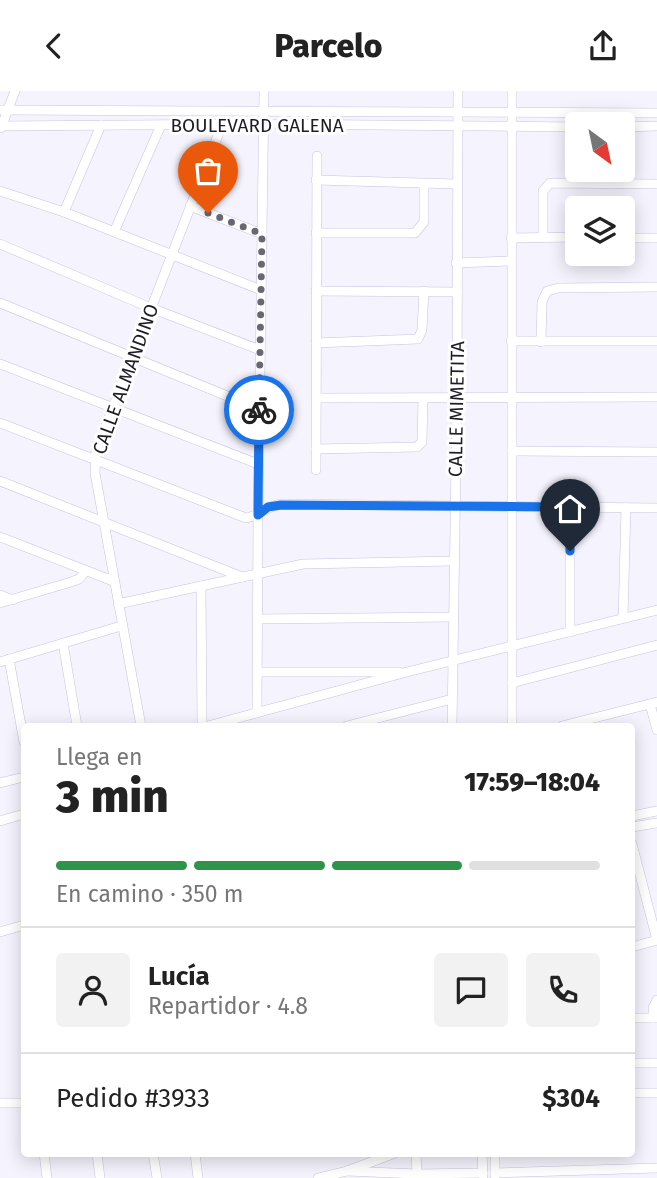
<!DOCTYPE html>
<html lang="es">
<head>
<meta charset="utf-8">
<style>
	body { margin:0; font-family:"Fira Sans",sans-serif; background:#f2f2f2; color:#222; height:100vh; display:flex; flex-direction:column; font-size:26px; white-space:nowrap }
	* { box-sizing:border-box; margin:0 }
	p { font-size:23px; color:#767676 }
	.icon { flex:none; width:38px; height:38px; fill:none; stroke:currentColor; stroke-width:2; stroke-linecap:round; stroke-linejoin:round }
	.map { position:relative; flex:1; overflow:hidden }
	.sheet { position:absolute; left:21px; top:632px; width:614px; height:434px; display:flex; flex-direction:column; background:#fff; border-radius:7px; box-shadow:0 4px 18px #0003 }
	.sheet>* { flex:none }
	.needle { width:46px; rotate:147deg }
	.controls { position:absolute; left:565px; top:21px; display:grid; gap:14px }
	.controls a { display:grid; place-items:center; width:70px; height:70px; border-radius:7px; background:#fff; box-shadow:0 4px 18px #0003; font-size:35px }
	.pin { position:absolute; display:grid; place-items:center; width:60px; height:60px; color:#fff; margin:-72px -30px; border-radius:50% 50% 50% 0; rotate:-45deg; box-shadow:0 0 7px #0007 }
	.pin .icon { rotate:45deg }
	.courier { position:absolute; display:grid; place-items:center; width:70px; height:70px; margin:-35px; border:5px solid #1a73e8; border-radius:50%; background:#fff; color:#222; box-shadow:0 2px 9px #0007 }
	.headline em { font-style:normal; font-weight:800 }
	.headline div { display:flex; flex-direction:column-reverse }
	.headline { display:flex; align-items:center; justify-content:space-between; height:119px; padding:0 35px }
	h1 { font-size:46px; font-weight:800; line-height:52px }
	.bar { display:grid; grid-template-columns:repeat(4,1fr); gap:10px 7px; align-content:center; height:84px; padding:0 35px }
	.bar i { height:9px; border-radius:5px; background:#e0e0e0 }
	.bar .selected { background:#2e944a }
	.bar p { grid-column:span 4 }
	.line { display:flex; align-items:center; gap:18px; padding:0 35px; border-top:2px solid #e0e0e0 }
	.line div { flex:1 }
	.round { display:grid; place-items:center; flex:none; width:74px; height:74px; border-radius:7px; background:#f2f2f2 }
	header { display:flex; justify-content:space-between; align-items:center; height:91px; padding:0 35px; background:#fff; font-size:32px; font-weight:800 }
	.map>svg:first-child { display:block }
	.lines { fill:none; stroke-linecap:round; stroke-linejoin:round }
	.minor-casing { stroke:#cac3dc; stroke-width:10 }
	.minor { stroke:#fff; stroke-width:9 }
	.done { stroke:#696771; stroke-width:7; stroke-dasharray:0 12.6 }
	.route { stroke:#1a73e8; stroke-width:9 }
	.labels { text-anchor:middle; stroke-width:6; stroke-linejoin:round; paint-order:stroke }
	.street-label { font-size:19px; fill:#1e1c25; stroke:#fff }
</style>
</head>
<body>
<header><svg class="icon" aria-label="back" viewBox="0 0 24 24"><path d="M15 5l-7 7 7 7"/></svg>Parcelo<svg class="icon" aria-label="share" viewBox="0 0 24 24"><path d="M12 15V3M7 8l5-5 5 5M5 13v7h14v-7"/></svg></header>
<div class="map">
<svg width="657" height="1087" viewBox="0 0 657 1087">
	<rect width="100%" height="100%" fill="#f5f3fd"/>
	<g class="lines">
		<g class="minor-casing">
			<g id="minor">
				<path d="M 0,19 L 657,22"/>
				<path d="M 0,35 L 264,33 L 578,36"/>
				<path d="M 623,36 L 657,35"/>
				<path d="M 1,37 L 15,0"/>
				<path d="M 316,89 L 456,93"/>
				<path d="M 0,100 L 64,121 L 261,199"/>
				<path d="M 190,115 L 262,143"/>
				<path d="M 64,121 L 101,34"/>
				<path d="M 114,141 L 161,34"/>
				<path d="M 316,142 L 415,142 L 424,131 L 424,93"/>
				<path d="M 543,145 L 543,100 L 550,92 L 657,93"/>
				<path d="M 511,147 L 578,146"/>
				<path d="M 623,147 L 657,147"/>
				<path d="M 0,153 L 151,217 L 260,259"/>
				<path d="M 456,172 L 511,170"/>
				<path d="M 316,200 L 457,201"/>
				<path d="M 0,212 L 259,318"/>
				<path d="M 511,250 L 657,250"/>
				<path d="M 541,251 L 542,211 L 547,200 L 559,197 L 657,196"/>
				<path d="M 316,252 L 418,248 L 422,239 L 424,200"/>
				<path d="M 0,273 L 258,373"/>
				<path d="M 317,307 L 657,306"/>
				<path d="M 0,332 L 246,427 C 259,425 267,415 281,413 L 657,417"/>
				<path d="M 316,358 L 417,356 L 422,351 L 423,308"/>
				<path d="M 512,360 L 657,361"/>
				<path d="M 316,379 L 317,65"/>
				<path d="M 0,390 L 242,486"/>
				<path d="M 0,446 L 113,490"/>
				<path d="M 201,495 L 202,635"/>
				<path d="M 0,504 L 13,509"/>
				<path d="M 0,512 L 71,491 L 79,488 L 86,480"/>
				<path d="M 118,513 L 303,473 L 454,470"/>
				<path d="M 623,527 L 626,417"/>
				<path d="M 258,528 L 453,526"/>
				<path d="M 570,541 L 570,416"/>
				<path d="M 63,552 L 77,635"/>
				<path d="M 9,568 L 24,651"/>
				<path d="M 0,571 L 121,535"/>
				<path d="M 258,581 L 399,581"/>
				<path d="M 512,592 L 657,554"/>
				<path d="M 650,613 L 657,639"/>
				<path d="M 257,622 L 258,424 L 264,0"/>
				<path d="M 141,635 L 95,382 L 96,360 L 222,34"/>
				<path d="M 208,635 L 407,581 L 657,519"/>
				<path d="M 347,635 L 452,608"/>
				<path d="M 452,635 L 457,307 L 458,0"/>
				<path d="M 512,635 L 512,0"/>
				<path d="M 562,635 L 657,611"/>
				<path d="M 0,692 L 24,686"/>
				<path d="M 632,725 L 657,720"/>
				<path d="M 0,730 L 24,723"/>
				<path d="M 632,736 L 657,732"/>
				<path d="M 632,753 L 657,849 L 632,856"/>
				<path d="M 0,841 L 24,834"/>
				<path d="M 632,927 L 657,927"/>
				<path d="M 653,927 L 653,917 L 657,909"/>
				<path d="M 632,972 L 657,972"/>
				<path d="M 632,1002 L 657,1002"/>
				<path d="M 0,1012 L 24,1012"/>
				<path d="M 44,1062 L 47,1087"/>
				<path d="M 97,1062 L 100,1087"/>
				<path d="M 153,1062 L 157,1087"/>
				<path d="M 195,1062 L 198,1087"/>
				<path d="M 416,1062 L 417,1083"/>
				<path d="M 482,1062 L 483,1085"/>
				<path d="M 495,1062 L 495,1085"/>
				<path d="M 347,1080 L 417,1083 L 483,1082"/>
				<path d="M 495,1082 L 657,1077"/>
				<path d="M 318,1087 L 347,1080 L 395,1062"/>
			</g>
		</g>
		<use href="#minor" class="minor"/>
	</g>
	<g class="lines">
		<path class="done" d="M 208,122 L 262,143 L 259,319"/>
		<path class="route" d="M 259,319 L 258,424 L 268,416 L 281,414 L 570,416 L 570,460"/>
	</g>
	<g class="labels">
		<g class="street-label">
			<text x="257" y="41">BOULEVARD GALENA</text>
			<text transform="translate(125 288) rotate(-70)" y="7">CALLE ALMANDINO</text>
			<text transform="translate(456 318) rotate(-89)" y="7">CALLE MIMETITA</text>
		</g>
	</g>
</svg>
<div class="controls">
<a><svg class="needle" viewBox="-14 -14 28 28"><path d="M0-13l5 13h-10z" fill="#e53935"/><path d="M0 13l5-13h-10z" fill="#767676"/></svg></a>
<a><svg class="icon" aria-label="layers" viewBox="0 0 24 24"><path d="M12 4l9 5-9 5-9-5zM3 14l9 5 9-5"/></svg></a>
</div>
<div class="pin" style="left:208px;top:122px;background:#ea580c"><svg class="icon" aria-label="bag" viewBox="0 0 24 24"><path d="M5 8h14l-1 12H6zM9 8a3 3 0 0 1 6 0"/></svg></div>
<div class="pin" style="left:570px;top:460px;background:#1f2937"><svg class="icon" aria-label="home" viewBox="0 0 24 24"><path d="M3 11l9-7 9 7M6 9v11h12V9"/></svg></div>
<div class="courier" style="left:259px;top:319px"><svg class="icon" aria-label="bike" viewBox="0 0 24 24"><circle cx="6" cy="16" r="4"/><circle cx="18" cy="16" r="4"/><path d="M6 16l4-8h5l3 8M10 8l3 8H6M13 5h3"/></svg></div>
<section class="sheet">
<div class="headline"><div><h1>3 min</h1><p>Llega en</p></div><em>17:59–18:04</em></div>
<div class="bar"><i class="selected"></i><i class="selected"></i><i class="selected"></i><i></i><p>En camino · 350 m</p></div>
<div class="line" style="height:126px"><a class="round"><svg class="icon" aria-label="person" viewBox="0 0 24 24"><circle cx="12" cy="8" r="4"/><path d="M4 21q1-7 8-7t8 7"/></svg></a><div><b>Lucía</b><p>Repartidor · 4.8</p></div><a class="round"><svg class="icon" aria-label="chat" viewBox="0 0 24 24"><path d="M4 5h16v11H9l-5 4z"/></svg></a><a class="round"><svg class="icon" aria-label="phone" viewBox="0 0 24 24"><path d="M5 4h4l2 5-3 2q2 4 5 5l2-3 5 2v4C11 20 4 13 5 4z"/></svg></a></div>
<div class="line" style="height:91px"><div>Pedido #3933</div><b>$304</b></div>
</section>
</div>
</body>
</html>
